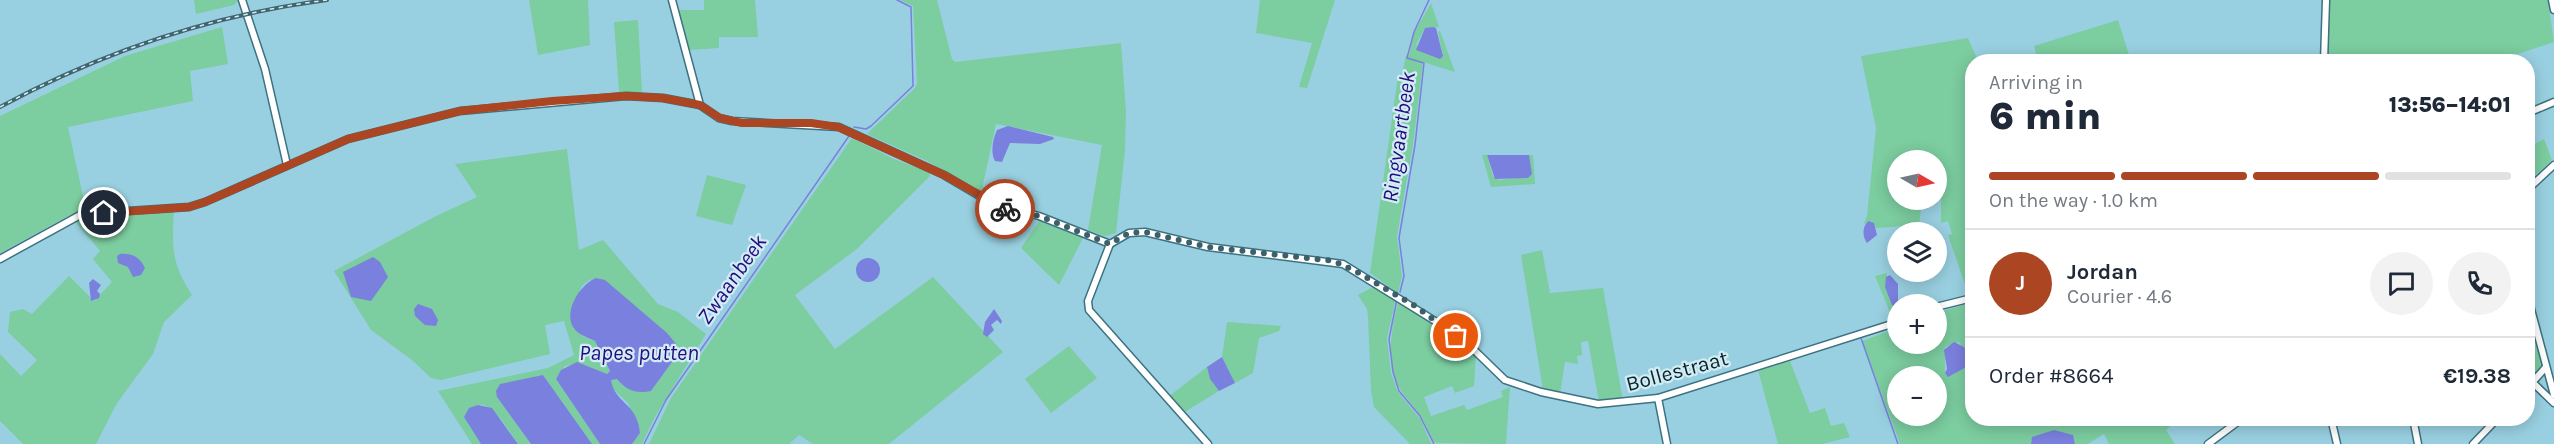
<!DOCTYPE html>
<html lang="en">
<head>
<meta charset="utf-8">
<style>
	body { margin:0; font-family:Karla,sans-serif; background:#f2f2f3; color:#1f2937; height:100vh; display:flex; flex-direction:column; font-size:22px; white-space:nowrap }
	* { box-sizing:border-box; margin:0 }
	p { font-size:20px; color:#747a83 }
	.icon { flex:none; width:33px; height:33px; fill:none; stroke:currentColor; stroke-width:2; stroke-linecap:round; stroke-linejoin:round }
	.map { position:relative; flex:1; overflow:hidden }
	.drawer { position:absolute; left:1965px; top:54px; width:570px; height:372px; display:flex; flex-direction:column; background:#fff; border-radius:24px; box-shadow:0 3px 15px #0003 }
	.drawer>* { flex:none }
	.needle { width:39px; rotate:99deg }
	.buttons { position:absolute; left:1887px; top:150px; display:grid; gap:12px }
	.buttons a { display:grid; place-items:center; width:60px; height:60px; border-radius:50%; background:#fff; box-shadow:0 3px 15px #0003; font-size:30px }
	.pin { position:absolute; display:grid; place-items:center; width:51px; height:51px; color:#fff; margin:-26px; border:3px solid #fff; border-radius:50%; box-shadow:0 2px 6px #0007 }
	.courier { position:absolute; display:grid; place-items:center; width:60px; height:60px; margin:-30px; border:4px solid #ac4521; border-radius:50%; background:#fff; color:#222; box-shadow:0 2px 8px #0007 }
	.headline em { font-style:normal; font-weight:800 }
	.headline div { display:flex; flex-direction:column-reverse }
	.headline { display:flex; align-items:center; justify-content:space-between; height:102px; padding:0 24px }
	h1 { font-size:39px; font-weight:800; line-height:45px }
	.bar { display:grid; grid-template-columns:repeat(4,1fr); gap:9px 6px; align-content:center; height:72px; padding:0 24px }
	.bar i { height:8px; border-radius:4px; background:#e0e1e3 }
	.bar .current { background:#ac4521 }
	.bar p { grid-column:span 4 }
	.line { display:flex; align-items:center; gap:15px; padding:0 24px; border-top:2px solid #e0e1e3 }
	.line div { flex:1 }
	.round { display:grid; place-items:center; flex:none; width:63px; height:63px; border-radius:32px; background:#f2f2f3 }
	.map>svg:first-child { display:block }
	.green { fill:#7ccda0; fill-rule:evenodd }
	.water { fill:#7a80dd }
	.lines { fill:none; stroke-linecap:round; stroke-linejoin:round }
	.stream { stroke:#7a80dd; stroke-width:1.5 }
	.minor-casing { stroke:#3c7281; stroke-width:9 }
	.minor { stroke:#fff; stroke-width:6 }
	.rail-casing { stroke:#41646e; stroke-width:4 }
	.rail { stroke:#d1ecf5; stroke-width:1.5; stroke-dasharray:4.5; stroke-linecap:butt }
	.done { stroke:#3d5f69; stroke-width:6; stroke-dasharray:0 10.8 }
	.route { stroke:#ac4521; stroke-width:8 }
	.labels { text-anchor:middle; stroke-width:4.5; stroke-linejoin:round; paint-order:stroke }
	.street-label { font-size:21px; fill:#0b2228; stroke:#d1ecf5 }
	.water-label { font-size:22px; font-style:italic; fill:#250c7e; stroke:#d1ecf5 }
</style>
</head>
<body>
<div class="map">
<svg width="2554" height="444" viewBox="0 0 2554 444">
	<rect width="100%" height="100%" fill="#99d0e1"/>
	<g class="green">
		<path d="M 194,0 L 237,0 L 238,1 L 234,5 L 196,14 Z"/>
		<path d="M 529,0 L 588,0 L 590,45 L 538,55 Z"/>
		<path d="M 704,0 L 755,0 L 758,37 L 719,37 L 719,48 L 689,50 L 678,10 L 704,10 Z"/>
		<path d="M 900,0 L 937,0 L 952,59 L 955,62 L 1121,43 L 1126,111 L 1125,150 L 1116,233 L 1105,236 L 1088,230 L 1102,145 L 996,124 L 981,194 L 927,161 L 867,134 L 915,88 L 917,83 L 913,6 Z"/>
		<path d="M 1260,0 L 1335,0 L 1307,88 L 1299,87 L 1312,43 L 1256,33 Z"/>
		<path d="M 2329,0 L 2548,0 L 2554,42 L 2497,61 L 2326,62 Z"/>
		<path d="M 1431,3 L 1439,27 L 1425,28 L 1416,45 L 1443,55 L 1438,32 L 1440,31 L 1455,72 L 1423,62 L 1413,145 L 1397,236 L 1402,276 L 1398,293 L 1370,273 L 1397,83 L 1403,70 L 1406,55 L 1409,56 L 1414,33 Z"/>
		<path d="M 638,20 L 642,92 L 619,92 L 614,22 Z"/>
		<path d="M 2118,20 L 2129,55 L 2115,61 L 2038,61 L 2034,46 Z"/>
		<path d="M 222,27 L 228,64 L 190,71 L 193,101 L 68,127 L 86,210 L 68,216 L 0,253 L 0,116 L 125,56 Z"/>
		<path d="M 1968,38 L 1978,61 L 1972,62 L 1972,296 L 1969,296 L 1948,235 L 1952,234 L 1948,221 L 1941,223 L 1941,192 L 1937,192 L 1936,160 L 1898,160 L 1898,200 L 1922,200 L 1919,225 L 1876,228 L 1872,221 L 1864,224 L 1867,216 L 1876,128 L 1861,56 Z"/>
		<path d="M 852,138 L 894,159 L 929,172 L 930,176 L 857,249 L 795,295 L 835,349 L 933,277 L 1003,352 L 889,444 L 813,444 L 799,435 L 789,444 L 649,444 L 671,398 Z"/>
		<path d="M 2544,139 L 2552,160 L 2528,182 L 2528,143 L 2529,147 Z"/>
		<path d="M 567,149 L 579,250 L 603,240 L 658,304 L 678,312 L 706,334 L 655,417 L 642,444 L 632,444 L 640,433 L 628,403 L 613,389 L 611,380 L 617,379 L 623,386 L 651,391 L 672,362 C 659,345 620,286 603,280 C 595,276 584,281 580,290 C 576,301 581,324 582,336 L 595,341 L 610,371 L 607,374 C 585,368 593,363 565,366 L 556,379 L 600,444 L 592,444 L 543,375 L 497,397 L 531,444 L 518,444 C 511,434 492,401 479,405 C 474,407 468,414 464,417 L 481,444 L 472,444 L 438,391 L 548,368 L 574,355 L 564,321 L 545,325 L 550,354 L 441,380 L 431,378 L 412,360 L 371,330 L 334,271 L 434,217 L 477,197 L 455,164 Z"/>
		<path d="M 1482,155 L 1487,155 L 1493,176 L 1499,180 L 1530,176 L 1529,155 L 1533,155 L 1535,184 L 1491,187 Z"/>
		<path d="M 707,175 L 746,185 L 732,225 L 696,216 Z"/>
		<path d="M 174,210 C 172,247 171,263 192,295 L 164,322 L 153,354 L 117,403 L 96,444 L 23,444 L 0,421 L 0,354 L 21,376 L 37,360 L 8,332 L 10,312 L 23,309 L 32,314 L 69,276 L 94,301 L 112,282 L 93,259 L 100,251 L 74,220 Z"/>
		<path d="M 1039,221 L 1083,238 L 1059,285 L 1021,248 Z"/>
		<path d="M 1542,250 L 1550,293 L 1603,288 L 1623,401 L 1599,402 L 1588,341 L 1581,342 L 1582,355 L 1577,356 L 1578,364 L 1565,362 L 1560,394 L 1543,390 L 1521,255 Z"/>
		<path d="M 1887,273 L 1887,284 L 1896,303 L 1903,302 L 1898,304 L 1897,320 L 1894,322 L 1875,276 Z"/>
		<path d="M 1373,287 L 1396,298 L 1387,338 L 1391,373 L 1398,392 L 1421,420 L 1431,444 L 1410,444 L 1374,407 L 1371,391 L 1368,317 L 1367,309 L 1358,295 Z"/>
		<path d="M 1399,299 L 1436,324 L 1476,356 L 1474,386 L 1455,393 L 1452,386 L 1424,397 L 1431,416 L 1464,405 L 1467,410 L 1503,397 L 1501,391 L 1510,387 L 1506,444 L 1437,443 L 1431,440 C 1426,420 1417,411 1405,396 C 1383,369 1391,329 1399,299 Z"/>
		<path d="M 1966,304 L 1972,315 L 1972,355 L 1969,357 L 1959,342 L 1945,347 L 1945,374 L 1972,364 L 1972,418 L 2169,419 L 2172,425 L 2166,430 L 2175,444 L 2109,444 L 2104,434 L 2088,444 L 2075,444 L 2074,439 L 2031,440 L 2031,444 L 1900,444 L 1862,341 L 1897,328 L 1898,344 L 1936,344 L 1937,313 ZM 1898,376 L 1936,376 L 1936,416 L 1898,416 Z"/>
		<path d="M 2528,311 L 2542,364 L 2533,376 L 2528,372 Z"/>
		<path d="M 1227,322 L 1281,326 L 1279,331 L 1259,338 L 1253,373 L 1235,383 L 1222,357 Z"/>
		<path d="M 1069,346 L 1097,378 L 1051,413 L 1025,379 Z"/>
		<path d="M 1790,361 L 1810,413 L 1825,408 L 1831,426 L 1844,423 L 1850,437 L 1822,444 L 1778,444 L 1758,370 Z"/>
		<path d="M 1207,367 L 1210,379 L 1219,391 L 1183,413 L 1168,397 Z"/>
	</g>
	<g class="water">
		<path d="M 1433,27 L 1436,28 L 1443,56 L 1440,59 L 1416,50 L 1425,28 Z"/>
		<path d="M 1008,126 L 1053,137 L 1054,139 L 1040,144 L 1010,143 L 1002,162 L 995,161 C 990,152 993,139 997,130 Z"/>
		<path d="M 1487,155 L 1529,155 L 1532,174 L 1528,178 L 1495,179 Z"/>
		<path d="M 1869,221 L 1874,223 L 1877,235 L 1867,243 C 1862,237 1862,225 1869,221 Z"/>
		<path d="M 120,254 C 132,253 140,257 145,268 L 141,275 L 133,277 L 128,267 L 118,263 L 117,256 Z"/>
		<path d="M 373,257 L 380,262 L 388,277 L 371,301 L 351,297 L 343,272 Z"/>
		<circle cx="868" cy="270" r="12"/>
		<path d="M 1890,275 L 1898,284 L 1898,304 L 1896,307 L 1892,305 L 1885,287 L 1886,277 Z"/>
		<path d="M 596,278 L 605,280 L 667,333 L 677,345 L 672,362 L 651,391 C 636,394 626,390 617,379 L 611,380 C 615,404 637,402 640,433 L 632,444 L 600,444 L 556,379 L 561,370 L 577,362 L 607,374 L 610,371 L 595,341 C 587,337 577,335 572,325 C 565,308 581,284 596,278 Z"/>
		<path d="M 93,279 L 101,285 L 97,291 L 100,294 L 99,298 L 91,301 L 89,283 Z"/>
		<path d="M 418,304 L 432,309 L 438,320 L 436,326 L 425,325 L 415,316 L 414,309 Z"/>
		<path d="M 994,309 L 1002,321 L 1001,324 L 997,320 L 991,325 L 994,330 L 987,337 L 983,334 L 985,322 Z"/>
		<path d="M 1954,342 L 1964,347 L 1972,364 L 1948,377 L 1945,373 L 1947,369 L 1944,350 Z"/>
		<path d="M 1222,357 L 1235,383 L 1219,391 L 1210,379 L 1207,367 Z"/>
		<path d="M 543,375 L 592,444 L 531,444 L 497,397 L 496,391 L 500,384 Z"/>
		<path d="M 478,405 L 492,408 L 518,444 L 481,444 L 464,417 L 469,408 Z"/>
		<path d="M 2054,430 L 2073,435 L 2075,444 L 2031,444 L 2032,437 Z"/>
	</g>
	<g class="lines">
		<g class="stream">
			<path d="M 854,127 L 866,129 L 871,126 L 913,86 L 911,7 L 897,0"/>
			<path d="M 1400,292 L 1404,276 L 1399,238 L 1415,145 L 1424,63 L 1407,58 L 1414,32 L 1429,0"/>
			<path d="M 1397,299 L 1389,339 L 1393,372 L 1399,391 L 1420,416 L 1434,444"/>
			<path d="M 1861,338 L 1898,444"/>
			<path d="M 644,444 L 666,400 L 849,136"/>
		</g>
		<g class="minor-casing">
			<g id="minor">
				<path d="M 242,0 L 265,69 L 287,165"/>
				<path d="M 672,0 L 700,105"/>
				<path d="M 2552,0 L 2554,10"/>
				<path d="M 2324,62 L 2326,0"/>
				<path d="M 2528,113 L 2554,102"/>
				<path d="M 2528,189 L 2554,165"/>
				<path d="M 1110,244 L 1129,233 L 1145,232 L 1208,247 L 1343,264 L 1443,326 L 1470,346 L 1505,380 L 1541,392 L 1598,404 L 1658,398 L 1898,322"/>
				<path d="M 1110,244 L 1088,301 L 1089,310 L 1208,444"/>
				<path d="M 0,259 L 82,214 L 189,207 L 205,202 L 348,139 L 460,111 L 626,96 L 663,98 L 700,105 L 719,118 L 732,121 L 839,127 L 944,175 L 995,205 L 1039,216 L 1110,244"/>
				<path d="M 2528,298 L 2554,395"/>
				<path d="M 1936,307 L 1972,298"/>
				<path d="M 2528,378 L 2554,403"/>
				<path d="M 2528,387 L 2546,367"/>
				<path d="M 1658,398 L 1667,444"/>
				<path d="M 2331,418 L 2337,444"/>
				<path d="M 2413,418 L 2418,444"/>
				<path d="M 2208,444 L 2243,418"/>
				<path d="M 2473,444 L 2498,418"/>
			</g>
		</g>
		<use href="#minor" class="minor"/>
		<g class="rail-casing">
			<path id="rail" d="M 0,107 C 102,52 212,15 327,0"/>
		</g>
		<use href="#rail" class="rail"/>
	</g>
	<g class="lines">
		<path class="done" d="M 1005,209 L 1039,216 L 1110,244 L 1129,233 L 1145,232 L 1208,247 L 1334,261 L 1359,273 L 1415,306 L 1456,336"/>
		<path class="route" d="M 104,213 L 189,207 L 205,202 L 348,139 L 460,111 L 552,101 L 626,96 L 663,98 L 700,105 L 720,118 L 742,123 L 811,123 L 838,127 L 944,175 L 1005,209"/>
	</g>
	<g class="labels">
		<g class="street-label">
			<text transform="translate(1677 371) rotate(-15)" y="7">Bollestraat</text>
		</g>
		<g class="water-label">
			<text transform="translate(1398 137) rotate(-82)" y="8">Ringvaartbeek</text>
			<text transform="translate(731 279) rotate(-55)" y="8">Zwaanbeek</text>
			<text x="639" y="360">Papes putten</text>
		</g>
	</g>
</svg>
<div class="buttons">
<a><svg class="needle" viewBox="-14 -14 28 28"><path d="M0-13l5 13h-10z" fill="#e53935"/><path d="M0 13l5-13h-10z" fill="#747a83"/></svg></a>
<a><svg class="icon" aria-label="layers" viewBox="0 0 24 24"><path d="M12 4l9 5-9 5-9-5zM3 14l9 5 9-5"/></svg></a>
<a>+</a>
<a>−</a>
</div>
<div class="pin" style="left:1456px;top:336px;background:#ea580c"><svg class="icon" aria-label="bag" viewBox="0 0 24 24"><path d="M5 8h14l-1 12H6zM9 8a3 3 0 0 1 6 0"/></svg></div>
<div class="pin" style="left:104px;top:213px;background:#1f2937"><svg class="icon" aria-label="home" viewBox="0 0 24 24"><path d="M3 11l9-7 9 7M6 9v11h12V9"/></svg></div>
<div class="courier" style="left:1005px;top:209px"><svg class="icon" aria-label="bike" viewBox="0 0 24 24"><circle cx="6" cy="16" r="4"/><circle cx="18" cy="16" r="4"/><path d="M6 16l4-8h5l3 8M10 8l3 8H6M13 5h3"/></svg></div>
<section class="drawer">
<div class="headline"><div><h1>6 min</h1><p>Arriving in</p></div><em>13:56–14:01</em></div>
<div class="bar"><i class="current"></i><i class="current"></i><i class="current"></i><i></i><p>On the way · 1.0 km</p></div>
<div class="line" style="height:108px"><b class="round" style="background:#ac4521;color:#fff">J</b><div><b>Jordan</b><p>Courier · 4.6</p></div><a class="round"><svg class="icon" aria-label="chat" viewBox="0 0 24 24"><path d="M4 5h16v11H9l-5 4z"/></svg></a><a class="round"><svg class="icon" aria-label="phone" viewBox="0 0 24 24"><path d="M5 4h4l2 5-3 2q2 4 5 5l2-3 5 2v4C11 20 4 13 5 4z"/></svg></a></div>
<div class="line" style="height:78px"><div>Order #8664</div><b>€19.38</b></div>
</section>
</div>
</body>
</html>
